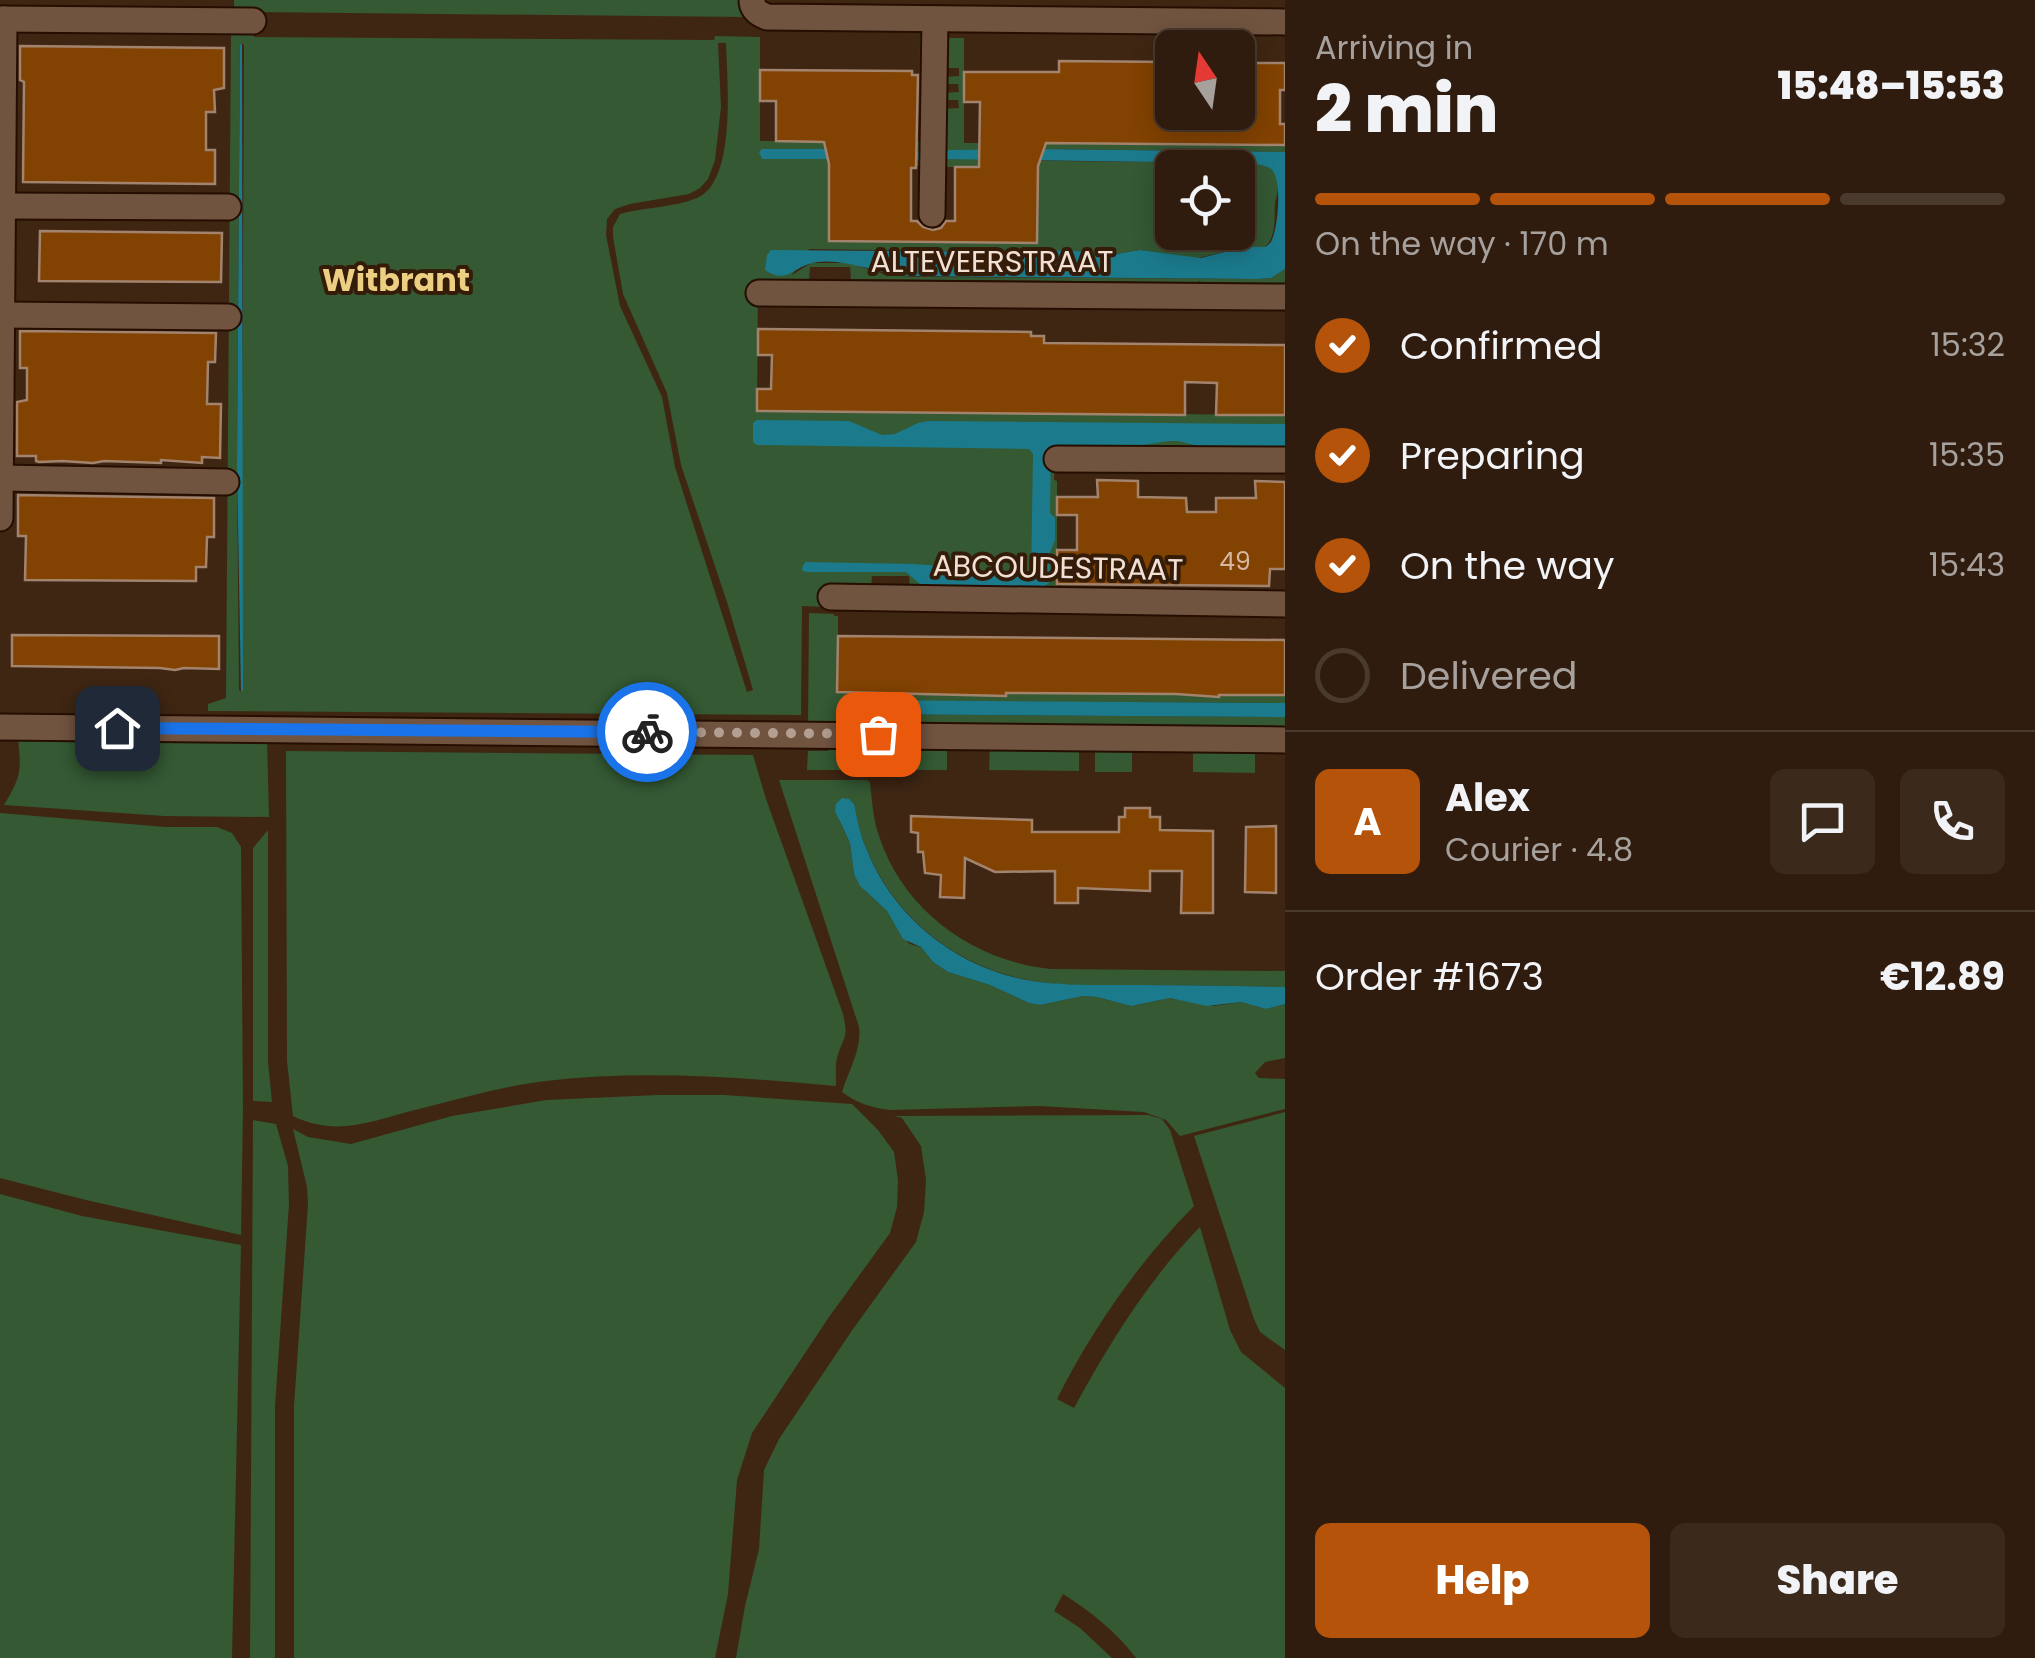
<!DOCTYPE html>
<html lang="en">
<head>
<meta charset="utf-8">
<style>
	body { margin:0; font-family:Poppins,sans-serif; background:#3b291c; color:#f1f3f6; height:100vh; display:flex; flex-direction:column; font-size:38px; white-space:nowrap }
	* { box-sizing:border-box; margin:0 }
	p { font-size:32px; color:#a7a19e }
	.icon { flex:none; width:55px; height:55px; fill:none; stroke:currentColor; stroke-width:2; stroke-linecap:round; stroke-linejoin:round }
	.map { position:relative; flex:1; overflow:hidden }
	.details { display:flex; flex-direction:column; background:#2f1c0e; width:750px }
	.details>* { flex:none }
	.needle { width:65px; rotate:347deg }
	.controls { position:absolute; left:1155px; top:30px; display:grid; gap:20px }
	.controls a { display:grid; place-items:center; width:100px; height:100px; border-radius:15px; background:#2f1c0e; box-shadow:0 5px 25px #0003,0 0 0 2px #4a3a2e; font-size:50px }
	.pin { position:absolute; display:grid; place-items:center; width:85px; height:85px; color:#fff; margin:-42px; border-radius:20px; box-shadow:0 5px 15px #0006 }
	.courier { position:absolute; display:grid; place-items:center; width:100px; height:100px; margin:-50px; border:8px solid #1a73e8; border-radius:50%; background:#fff; color:#222; box-shadow:0 2px 12px #0007 }
	.overview em { font-style:normal; font-weight:800 }
	.overview div { display:flex; flex-direction:column-reverse }
	.overview { display:flex; align-items:center; justify-content:space-between; height:170px; padding:0 30px }
	h1 { font-size:65px; font-weight:800; line-height:75px }
	.bar { display:grid; grid-template-columns:repeat(4,1fr); gap:15px 10px; align-content:center; height:120px; padding:0 30px }
	.bar i { height:12px; border-radius:8px; background:#4a3a2e }
	.bar .active { background:#b45309 }
	.bar p { grid-column:span 4 }
	.line { display:flex; align-items:center; gap:25px; padding:0 30px; border-top:2px solid #4a3a2e }
	.line div { flex:1 }
	.round { display:grid; place-items:center; flex:none; width:105px; height:105px; border-radius:15px; background:#3b291c }
	ol { padding:0 30px; list-style:none }
	li { display:flex; align-items:center; gap:30px; height:110px }
	li p { margin-inline-start:auto }
	li .icon { padding:10px; border-radius:50%; background:#b45309; color:#fff; stroke-width:4 }
	li:last-child { color:#a7a19e }
	li i { width:55px; height:55px; border:5px solid #4a3a2e; border-radius:50% }
	.button { display:flex; gap:20px; margin-top:auto; padding:20px 30px }
	.button a { flex:1; height:115px; border-radius:15px; background:#b45309; color:#fff; font-size:40px; font-weight:800; line-height:115px; text-align:center }
	.button a+a { background:#3b291c; color:#f1f3f6 }
	main { display:flex; flex:1; min-height:0 }
	.map>svg:first-child { display:block }
	.green { fill:#345933; fill-rule:evenodd }
	.water { fill:#1b7b8d }
	.building { fill:#824201; stroke:#a2836e; stroke-width:2.5 }
	.lines { fill:none; stroke-linecap:round; stroke-linejoin:round }
	.minor-casing { stroke:#250e00; stroke-width:29 }
	.minor { stroke:#715440; stroke-width:25 }
	.done { stroke:#b39f91; stroke-width:10; stroke-dasharray:0 18 }
	.route { stroke:#1a73e8; stroke-width:12 }
	.labels { text-anchor:middle; stroke-width:8; stroke-linejoin:round; paint-order:stroke }
	.number-label { font-size:25px; fill:#d6b8a0 }
	.street-label { font-size:30px; fill:#f2e0d5; stroke:#351c09 }
	.neighbourhood-label { font-size:32px; font-weight:bold; fill:#edcf84; stroke:#351c09 }
</style>
</head>
<body>
<main>
<div class="map">
<svg width="1285" height="1658" viewBox="0 0 1285 1658">
	<rect width="100%" height="100%" fill="#3f2613"/>
	<g class="green">
		<path d="M 234,0 L 744,0 L 744,17 L 251,12 L 250,8 L 234,10 Z"/>
		<path d="M 231,32 L 253,32 L 254,37 L 714,40 L 715,36 L 760,37 L 760,141 L 900,142 L 919,141 L 920,37 L 923,37 L 924,166 L 830,166 L 830,241 L 1036,243 L 1037,167 L 942,167 L 943,109 L 959,108 L 958,100 L 943,100 L 943,93 L 959,92 L 958,84 L 943,84 L 943,77 L 959,76 L 959,68 L 943,68 L 946,38 L 964,38 L 964,143 L 1285,145 L 1285,152 L 1038,149 L 979,160 L 1230,163 C 1241,164 1260,162 1270,168 C 1283,176 1277,194 1275,203 C 1274,218 1277,236 1265,247 L 1244,247 L 1198,258 L 1140,250 L 1110,255 L 1069,250 L 1012,252 L 809,249 L 792,275 L 811,263 L 849,263 L 887,275 L 916,277 L 1258,279 L 1271,278 L 1285,269 L 1285,283 L 1204,283 L 1199,281 L 1198,282 L 851,279 L 850,267 L 810,267 L 809,279 L 758,279 L 757,410 L 1285,415 L 1285,454 L 1055,452 L 1054,480 L 1057,481 L 1057,589 L 910,588 L 909,576 L 872,576 L 871,588 L 827,607 L 802,606 L 801,715 L 208,711 L 208,704 L 226,698 ZM 242,43 L 244,45 L 241,692 L 239,690 L 237,467 L 240,45 ZM 718,43 L 726,43 C 727,79 737,181 697,198 C 673,208 644,207 620,214 L 613,227 L 613,237 L 623,294 L 667,393 L 681,465 L 727,602 L 753,690 L 747,692 L 675,467 L 662,397 L 620,306 L 606,235 L 607,219 L 615,209 L 630,204 L 689,194 L 700,188 L 708,179 L 715,160 L 721,107 ZM 763,149 L 830,150 L 903,159 L 775,159 ZM 1172,168 L 1238,168 L 1238,232 L 1172,232 Z"/>
		<path d="M 809,613 L 834,614 L 834,616 L 838,616 L 838,692 L 1285,695 L 1285,703 L 842,701 L 841,712 L 848,714 L 1285,717 L 1285,726 L 808,722 Z"/>
		<path d="M 18,737 L 267,739 L 269,817 L 164,816 L 4,805 C 22,775 21,771 18,737 Z"/>
		<path d="M 829,745 L 947,746 L 947,770 L 807,770 L 808,751 L 828,751 Z"/>
		<path d="M 990,746 L 1079,747 L 1079,771 L 989,770 Z"/>
		<rect x="1095" y="747" width="37" height="25"/>
		<path d="M 1193,748 L 1255,748 L 1255,773 L 1193,772 Z"/>
		<path d="M 286,751 L 753,755 L 766,799 L 843,1014 C 849,1040 843,1036 837,1058 C 835,1067 836,1076 836,1086 C 740,1077 642,1070 546,1081 C 503,1086 460,1099 419,1109 C 373,1120 338,1138 293,1116 L 287,1061 Z"/>
		<path d="M 779,780 L 866,780 L 870,782 C 872,800 873,819 879,836 C 903,910 973,961 1050,969 L 1285,971 L 1285,987 C 1239,986 1193,985 1147,985 C 1109,985 1069,987 1032,981 C 958,968 894,918 866,848 C 860,834 857,818 853,803 L 846,798 L 839,820 L 850,843 L 854,874 L 865,891 L 887,911 L 901,935 L 910,944 L 921,947 L 933,962 L 948,972 L 990,985 L 1029,1003 L 1040,1005 L 1083,996 L 1097,997 L 1131,1006 L 1170,998 L 1214,1006 L 1241,1002 L 1266,1009 L 1285,1004 L 1285,1058 L 1265,1062 L 1255,1073 L 1259,1078 L 1285,1079 L 1285,1109 L 1180,1136 L 1166,1120 L 1144,1112 L 1039,1106 L 890,1110 C 873,1108 856,1103 842,1092 C 848,1071 862,1050 859,1027 Z"/>
		<path d="M 0,813 L 165,827 L 217,827 L 232,833 L 241,847 L 243,1109 L 241,1235 L 86,1200 L 0,1178 Z"/>
		<path d="M 268,830 L 268,1062 L 272,1102 L 253,1101 L 253,848 Z"/>
		<path d="M 658,1095 L 724,1095 L 852,1104 L 878,1130 L 894,1152 L 898,1180 L 897,1207 L 890,1233 L 829,1317 L 752,1433 L 737,1480 L 728,1594 L 715,1658 L 294,1658 L 294,1406 L 308,1204 L 307,1187 L 293,1129 L 308,1137 L 351,1144 L 452,1116 L 546,1100 Z"/>
		<path d="M 1285,1112 L 1285,1350 L 1260,1332 L 1254,1319 L 1194,1136 Z"/>
		<path d="M 1148,1115 L 1162,1119 L 1170,1130 L 1194,1206 C 1140,1260 1091,1331 1057,1399 L 1074,1408 C 1107,1347 1151,1276 1200,1227 L 1230,1330 L 1241,1352 L 1285,1388 L 1285,1658 L 1136,1658 C 1116,1631 1091,1612 1063,1594 L 1054,1611 L 1080,1628 L 1112,1658 L 736,1658 L 745,1606 L 759,1549 L 764,1470 L 779,1439 L 853,1329 L 916,1242 L 924,1212 L 926,1180 L 921,1146 L 902,1118 L 894,1116 Z"/>
		<path d="M 253,1120 L 276,1124 L 288,1166 L 289,1204 L 275,1406 L 275,1658 L 250,1658 Z"/>
		<path d="M 0,1194 L 82,1216 L 241,1245 L 232,1658 L 0,1658 Z"/>
	</g>
	<g class="water">
		<path d="M 242,43 L 243,690 L 241,692 L 237,466 L 240,45 Z"/>
		<path d="M 762,149 L 910,149 L 919,152 L 921,159 L 915,161 L 903,159 L 762,159 L 759,152 Z"/>
		<path d="M 1038,149 L 1285,152 L 1285,269 L 1271,278 L 1258,279 L 906,276 C 877,274 838,255 809,264 C 792,269 786,284 765,270 L 767,255 L 771,250 L 1012,252 L 1069,250 L 1110,255 L 1140,250 L 1201,258 L 1244,247 L 1265,247 C 1267,246 1269,244 1271,242 C 1278,230 1283,178 1271,169 C 1262,162 1241,164 1230,163 L 943,159 L 948,150 Z"/>
		<path d="M 757,420 L 849,421 L 882,435 L 895,434 L 918,423 L 928,421 L 1285,424 L 1285,450 L 1209,449 L 1179,441 L 1168,441 L 1126,448 L 1051,448 L 1050,513 L 1055,518 L 1055,540 L 1050,553 L 1050,582 L 1045,586 L 1028,586 L 921,585 L 906,572 L 806,572 L 802,570 L 803,565 L 806,562 L 914,564 L 953,567 L 967,572 L 991,572 L 1000,577 L 1031,577 L 1033,454 L 1029,449 L 757,445 L 753,442 L 753,423 Z"/>
		<path d="M 849,700 L 1285,703 L 1285,717 L 848,714 L 841,712 L 842,701 Z"/>
		<path d="M 842,798 L 849,799 L 854,804 C 857,818 860,834 866,848 C 893,918 958,969 1032,981 C 1067,986 1104,985 1139,985 C 1188,985 1236,986 1285,987 L 1285,1004 L 1266,1009 L 1241,1002 L 1207,1006 L 1170,998 L 1131,1006 L 1097,997 L 1083,996 L 1040,1005 L 1029,1003 L 990,985 L 948,972 L 933,962 L 921,947 L 903,939 L 887,911 L 860,886 L 854,874 L 850,843 L 835,811 L 836,804 Z"/>
	</g>
	<g class="building">
		<path d="M 20,46 L 224,48 L 224,88 L 214,90 L 215,112 L 206,112 L 206,150 L 215,150 L 215,184 L 23,182 L 24,82 L 20,80 Z"/>
		<path d="M 1059,61 L 1172,62 L 1172,112 L 1238,112 L 1238,67 L 1248,67 L 1248,63 L 1285,63 L 1285,90 L 1280,90 L 1280,124 L 1285,124 L 1285,145 L 1046,143 L 1038,166 L 1037,243 L 829,241 L 829,164 L 824,142 L 776,141 L 776,101 L 760,101 L 760,70 L 912,71 L 912,75 L 918,75 L 916,168 L 911,168 L 911,221 L 917,221 L 923,227 L 933,230 L 941,228 L 946,221 L 955,221 L 955,167 L 979,167 L 980,102 L 964,102 L 964,72 L 1059,72 Z"/>
		<path d="M 40,231 L 222,233 L 221,282 L 39,281 Z"/>
		<path d="M 758,329 L 1031,332 L 1031,336 L 1044,336 L 1044,343 L 1285,345 L 1285,415 L 1216,415 L 1217,383 L 1185,382 L 1185,415 L 757,411 L 757,389 L 771,389 L 772,355 L 758,355 Z"/>
		<path d="M 20,331 L 216,333 L 215,362 L 208,362 L 207,404 L 221,404 L 220,458 L 202,457 L 202,463 L 161,460 L 161,463 L 104,461 L 93,463 L 62,461 L 39,462 L 36,461 L 36,456 L 17,456 L 17,402 L 27,400 L 27,368 L 20,368 Z"/>
		<path d="M 1097,480 L 1138,481 L 1138,497 L 1186,498 L 1187,512 L 1216,512 L 1216,498 L 1256,498 L 1255,481 L 1285,482 L 1285,569 L 1270,569 L 1269,586 L 1057,584 L 1057,550 L 1077,550 L 1077,515 L 1057,515 L 1057,497 L 1098,497 Z"/>
		<path d="M 18,495 L 214,498 L 214,537 L 207,537 L 206,567 L 196,567 L 196,581 L 25,580 L 26,536 L 18,536 Z"/>
		<path d="M 12,635 L 219,636 L 219,669 L 184,668 L 175,670 L 160,668 L 12,666 Z"/>
		<path d="M 838,636 L 1285,640 L 1285,695 L 1219,695 L 1219,697 L 1176,694 L 1006,693 L 1006,696 L 837,692 Z"/>
		<path d="M 1125,808 L 1150,808 L 1150,817 L 1160,817 L 1160,830 L 1213,831 L 1213,913 L 1181,913 L 1182,871 L 1150,871 L 1150,891 L 1078,888 L 1078,903 L 1055,903 L 1055,871 L 995,872 L 965,858 L 964,898 L 940,897 L 941,875 L 925,873 L 923,852 L 918,852 L 918,833 L 911,832 L 911,816 L 1032,820 L 1032,832 L 1119,832 L 1119,817 L 1125,817 Z"/>
		<path d="M 1276,826 L 1276,893 L 1245,892 L 1246,827 Z"/>
	</g>
	<g class="lines">
		<g class="minor-casing">
			<g id="minor">
				<path d="M 752,0 C 752,10 759,14 767,17 L 1285,22"/>
				<path d="M 0,19 L 253,21"/>
				<path d="M 2,206 L 228,207"/>
				<path d="M 932,214 L 935,19"/>
				<path d="M 759,293 L 1285,297"/>
				<path d="M 1,315 L 228,317"/>
				<path d="M 1057,459 L 1285,460"/>
				<path d="M 0,478 L 226,482"/>
				<path d="M 0,518 L 4,19"/>
				<path d="M 831,597 L 1285,604"/>
				<path d="M 0,727 L 1285,740"/>
			</g>
		</g>
		<use href="#minor" class="minor"/>
	</g>
	<g class="lines">
		<path class="done" d="M 647,732 L 878,734"/>
		<path class="route" d="M 117,728 L 647,732"/>
	</g>
	<g class="labels">
		<g class="number-label">
			<text x="1235" y="570">49</text>
		</g>
		<g class="street-label">
			<text x="992" y="272">ALTEVEERSTRAAT</text>
			<text transform="translate(1058 568) rotate(1)" y="10">ABCOUDESTRAAT</text>
		</g>
		<g class="neighbourhood-label">
			<text x="396" y="291">Witbrant</text>
		</g>
	</g>
</svg>
<div class="controls">
<a><svg class="needle" viewBox="-14 -14 28 28"><path d="M0-13l5 13h-10z" fill="#e53935"/><path d="M0 13l5-13h-10z" fill="#a7a19e"/></svg></a>
<a><svg class="icon" aria-label="locate" viewBox="0 0 24 24"><circle cx="12" cy="12" r="6"/><path d="M12 2v4M12 18v4M2 12h4M18 12h4"/></svg></a>
</div>
<div class="pin" style="left:878px;top:734px;background:#ea580c"><svg class="icon" aria-label="bag" viewBox="0 0 24 24"><path d="M5 8h14l-1 12H6zM9 8a3 3 0 0 1 6 0"/></svg></div>
<div class="pin" style="left:117px;top:728px;background:#1f2937"><svg class="icon" aria-label="home" viewBox="0 0 24 24"><path d="M3 11l9-7 9 7M6 9v11h12V9"/></svg></div>
<div class="courier" style="left:647px;top:732px"><svg class="icon" aria-label="bike" viewBox="0 0 24 24"><circle cx="6" cy="16" r="4"/><circle cx="18" cy="16" r="4"/><path d="M6 16l4-8h5l3 8M10 8l3 8H6M13 5h3"/></svg></div>
</div>
<section class="details">
<div class="overview"><div><h1>2 min</h1><p>Arriving in</p></div><em>15:48–15:53</em></div>
<div class="bar"><i class="active"></i><i class="active"></i><i class="active"></i><i></i><p>On the way · 170 m</p></div>
<ol>
<li><svg class="icon" aria-label="check" viewBox="0 0 24 24"><path d="M5 12l5 5 9-10"/></svg>Confirmed<p>15:32</p></li>
<li><svg class="icon" aria-label="check" viewBox="0 0 24 24"><path d="M5 12l5 5 9-10"/></svg>Preparing<p>15:35</p></li>
<li><svg class="icon" aria-label="check" viewBox="0 0 24 24"><path d="M5 12l5 5 9-10"/></svg>On the way<p>15:43</p></li>
<li><i></i>Delivered</li>
</ol>
<div class="line" style="height:180px"><b class="round" style="background:#b45309;color:#fff">A</b><div><b>Alex</b><p>Courier · 4.8</p></div><a class="round"><svg class="icon" aria-label="chat" viewBox="0 0 24 24"><path d="M4 5h16v11H9l-5 4z"/></svg></a><a class="round"><svg class="icon" aria-label="phone" viewBox="0 0 24 24"><path d="M5 4h4l2 5-3 2q2 4 5 5l2-3 5 2v4C11 20 4 13 5 4z"/></svg></a></div>
<div class="line" style="height:130px"><div>Order #1673</div><b>€12.89</b></div>
<div class="button"><a>Help</a><a>Share</a></div>
</section>
</main>
</body>
</html>
